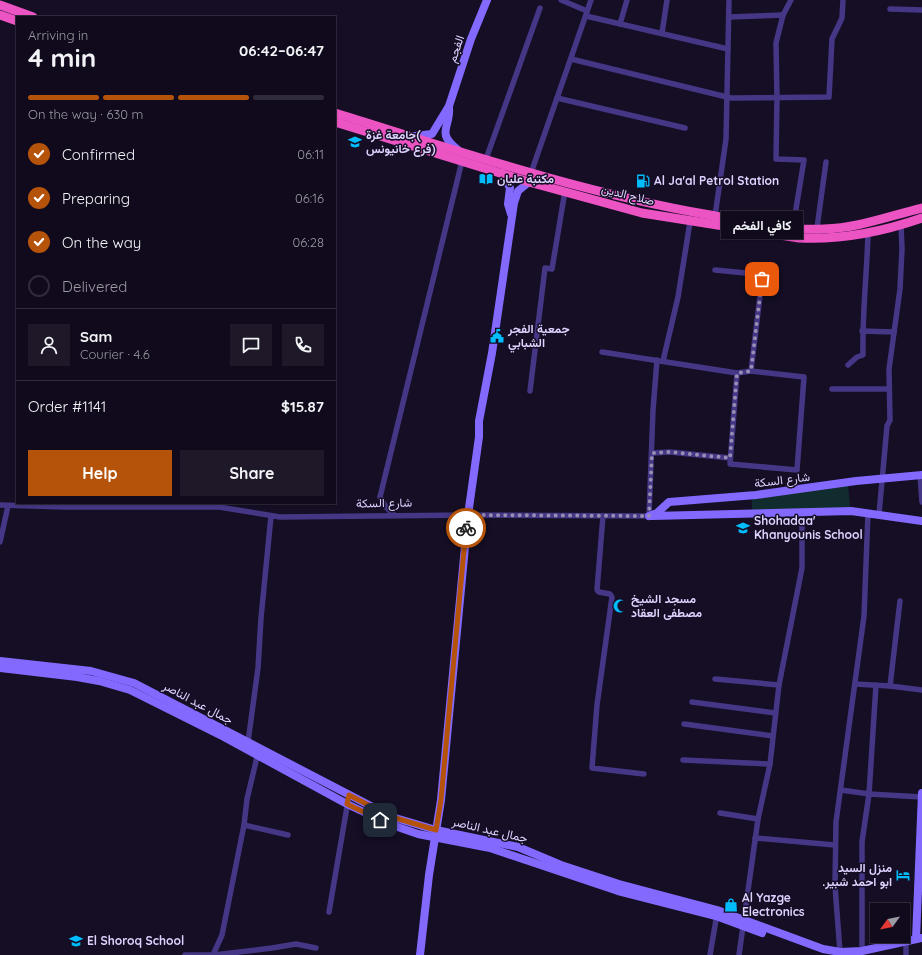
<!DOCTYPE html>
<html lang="en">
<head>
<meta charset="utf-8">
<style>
	body { margin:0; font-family:Quicksand,Vazirmatn,sans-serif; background:#1e1829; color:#f1f3f6; height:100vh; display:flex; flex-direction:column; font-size:15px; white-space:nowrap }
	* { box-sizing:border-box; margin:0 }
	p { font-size:13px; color:#9c9aa3 }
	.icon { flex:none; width:22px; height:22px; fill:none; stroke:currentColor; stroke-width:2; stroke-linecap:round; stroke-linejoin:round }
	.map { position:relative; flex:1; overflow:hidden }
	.side { position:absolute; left:16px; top:16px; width:320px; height:488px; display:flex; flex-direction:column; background:#100a1c; border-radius:0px; box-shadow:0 1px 3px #0004,0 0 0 1px #302b3b }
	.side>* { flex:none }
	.needle { width:26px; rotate:237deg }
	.fabs { position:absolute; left:870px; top:903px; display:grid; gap:8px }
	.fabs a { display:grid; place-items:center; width:40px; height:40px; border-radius:0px; background:#100a1c; box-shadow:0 1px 3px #0004,0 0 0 1px #302b3b; font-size:20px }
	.pin { position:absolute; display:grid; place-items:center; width:34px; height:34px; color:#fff; margin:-17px; border-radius:8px; box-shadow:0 2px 6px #0006 }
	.courier { position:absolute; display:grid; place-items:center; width:40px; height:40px; margin:-20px; border:3px solid #b45309; border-radius:50%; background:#fff; color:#222; box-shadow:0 1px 5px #0007 }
	.bubble { position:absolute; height:28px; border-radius:0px; background:#100a1c; box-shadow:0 1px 3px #0004,0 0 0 1px #302b3b; font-size:13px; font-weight:700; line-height:28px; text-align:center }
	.overview em { font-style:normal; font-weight:700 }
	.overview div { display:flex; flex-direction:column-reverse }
	.overview { display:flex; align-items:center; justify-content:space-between; height:68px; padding:0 12px }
	h1 { font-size:26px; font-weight:700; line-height:30px }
	.bar { display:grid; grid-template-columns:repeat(4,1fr); gap:6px 4px; align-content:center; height:48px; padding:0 12px }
	.bar i { height:5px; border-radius:3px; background:#302b3b }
	.bar .current { background:#b45309 }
	.bar p { grid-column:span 4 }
	.line { display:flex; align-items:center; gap:10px; padding:0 12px; border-top:1px solid #302b3b }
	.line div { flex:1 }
	.round { display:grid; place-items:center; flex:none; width:42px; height:42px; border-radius:0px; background:#1e1829 }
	ol { padding:0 12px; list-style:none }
	li { display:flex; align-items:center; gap:12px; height:44px }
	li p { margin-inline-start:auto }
	li .icon { padding:4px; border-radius:50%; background:#b45309; color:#fff; stroke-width:4 }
	li:last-child { color:#9c9aa3 }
	li i { width:22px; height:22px; border:2px solid #302b3b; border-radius:50% }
	.action { display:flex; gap:8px; margin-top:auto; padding:8px 12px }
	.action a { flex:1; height:46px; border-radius:0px; background:#b45309; color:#fff; font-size:16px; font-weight:700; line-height:46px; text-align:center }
	.action a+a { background:#1e1829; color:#f1f3f6 }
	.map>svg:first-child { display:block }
	.green { fill:#112c2f }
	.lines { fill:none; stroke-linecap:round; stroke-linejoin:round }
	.minor { stroke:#463786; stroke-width:5.5 }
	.secondary { stroke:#8469ff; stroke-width:8 }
	.trunk { stroke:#ec53c3; stroke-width:9 }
	.done { stroke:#988db3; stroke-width:4; stroke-dasharray:0 7.2 }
	.route { stroke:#b45309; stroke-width:5 }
	.labels { text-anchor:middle; stroke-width:3; stroke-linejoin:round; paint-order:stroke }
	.street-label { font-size:12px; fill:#ded2ff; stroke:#150e25 }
	.poi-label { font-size:12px; font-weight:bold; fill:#ded2ff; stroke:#150e25; text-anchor:start }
</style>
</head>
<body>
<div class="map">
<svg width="922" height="955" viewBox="0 0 922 955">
	<rect width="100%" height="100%" fill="#150e25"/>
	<path class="green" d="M 848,485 L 850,507 L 752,513 L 752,497 Z"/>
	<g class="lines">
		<g class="minor">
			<path d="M 561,0 L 587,11"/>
			<path d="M 791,0 L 783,15 L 776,43 L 777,98 L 776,159 L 804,160 L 793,227"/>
			<path d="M 890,9 L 922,10"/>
			<path d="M 586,16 L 728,49"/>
			<path d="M 729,17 L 783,15"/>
			<path d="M 620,24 L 627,0"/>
			<path d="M 662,33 L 667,0"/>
			<path d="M 571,59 L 731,98 L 829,97 L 832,39 L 842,18 L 843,0"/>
			<path d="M 557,98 L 685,128"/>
			<path d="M 486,159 L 540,8"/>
			<path d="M 531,173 L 591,0"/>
			<path d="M 715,216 L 726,139 L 729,0"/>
			<path d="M 817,228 L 826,162"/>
			<path d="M 715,270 L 756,274 L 762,279 L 751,371"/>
			<path d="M 862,331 L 894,332"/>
			<path d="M 602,352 L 737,373 L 751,371 L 804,377 L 797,470 L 730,464 L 737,373"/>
			<path d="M 663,361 L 678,297 L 690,222"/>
			<path d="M 848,365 L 857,357 L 863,355 C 862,314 867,274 868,233"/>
			<path d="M 832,389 L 889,389"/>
			<path d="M 530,391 L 545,268 L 552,269 L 565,191"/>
			<path d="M 652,453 L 670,452 L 730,458"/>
			<path d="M 920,475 L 922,502"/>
			<path d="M 0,505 L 65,507 L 219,507 L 280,517 L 468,515 L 649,516 L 653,410 L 657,360"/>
			<path d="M 879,514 L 887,426 L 890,420 L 889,369 L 900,289 L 902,249 L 901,224"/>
			<path d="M 394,515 L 386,507 L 380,497 L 462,161"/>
			<path d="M 603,516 L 597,590 L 599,592 L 610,594 L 612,597 L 597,705 L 592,768 L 644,774"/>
			<path d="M 0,542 L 8,506"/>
			<path d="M 900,601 L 890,686 L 922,690"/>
			<path d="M 715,679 L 779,685"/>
			<path d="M 855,684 L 890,686"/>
			<path d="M 692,702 L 775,713"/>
			<path d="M 684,724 L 773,736"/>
			<path d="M 248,742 L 258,668 L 261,618 L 271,516"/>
			<path d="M 683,760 L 770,764"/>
			<path d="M 841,790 L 869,794 L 876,685"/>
			<path d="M 720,813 L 758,819"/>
			<path d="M 244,825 L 288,835"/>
			<path d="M 755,838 L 835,845"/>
			<path d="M 329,912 L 349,795"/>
			<path d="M 906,942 L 906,955"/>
			<path d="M 862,951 L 862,842 L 869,794 L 922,797"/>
			<path d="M 840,952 L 835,886 L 836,822 L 864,616 L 868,513"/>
			<path d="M 185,955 L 214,955 L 272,948 L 296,944 L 316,948"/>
			<path d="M 213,955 L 222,935 L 244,825 L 247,799 L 258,753"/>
			<path d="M 710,955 L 717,914"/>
			<path d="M 739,955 L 758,819 L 770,764 L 779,685 L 802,568 L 802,513"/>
		</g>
		<g class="secondary">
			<path d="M 449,107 C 451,128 435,132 458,150"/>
			<path d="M 415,136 L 432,134 L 449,106 L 471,39 L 487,0"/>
			<path d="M 502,173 L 510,188 L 508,204 L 511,214"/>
			<path d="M 649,516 L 657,513 L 669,502 L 756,495 L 856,481 L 922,475"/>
			<path d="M 652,516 L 851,511 L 922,521"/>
			<path d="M 0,661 L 91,671 L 134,683 L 392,817 L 436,830 L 518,847 L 561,865 L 619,884 L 717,910 L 823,949 L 840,952 L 862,951 L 922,938"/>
			<path d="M 0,668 L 77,677 L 99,681 L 130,690 L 224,737 L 347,804 L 389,824 L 418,834 L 490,848 L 618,891 L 716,916 L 762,933"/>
			<path d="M 916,939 L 922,793"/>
			<path d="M 420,955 L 429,875 L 441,800 L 468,515 L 479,437 L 479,421 L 492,353 L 514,203 L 518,191 L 529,182"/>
		</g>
		<g class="trunk">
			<path d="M 0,5 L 33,17"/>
			<path d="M 0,15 L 17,21"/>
			<path d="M 335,113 C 458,151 583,193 710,215 C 747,222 786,231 824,229 C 858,228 889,216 922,208"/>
			<path d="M 335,122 L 529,182 L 642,213 L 799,238 C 841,240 882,232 922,218"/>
		</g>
	</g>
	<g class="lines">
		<path class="done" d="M 466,528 L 468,515 L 649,516 L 652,453 L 670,452 L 730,458 L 737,373 L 751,371 L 762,279"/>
		<path class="route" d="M 380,820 L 347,804 L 349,795 L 392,817 L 436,830 L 441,800 L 466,528"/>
	</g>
	<defs>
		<g id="school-bare" transform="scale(1.08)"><path d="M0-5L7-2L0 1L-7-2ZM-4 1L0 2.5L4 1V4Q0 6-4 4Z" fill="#00bdfd" stroke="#150e25" stroke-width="2.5" paint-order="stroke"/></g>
		<g id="library-bare" transform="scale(1.08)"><path d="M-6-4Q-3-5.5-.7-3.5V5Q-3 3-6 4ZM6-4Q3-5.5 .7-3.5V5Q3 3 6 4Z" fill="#00bdfd" stroke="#150e25" stroke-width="2.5" paint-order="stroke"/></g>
		<g id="fuel-bare" transform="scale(1.08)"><path d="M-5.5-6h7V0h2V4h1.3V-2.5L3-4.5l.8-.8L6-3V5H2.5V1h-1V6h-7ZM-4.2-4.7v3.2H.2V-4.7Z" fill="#00bdfd" stroke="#150e25" stroke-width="2.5" paint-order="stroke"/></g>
		<g id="civic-bare" transform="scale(1.08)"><path d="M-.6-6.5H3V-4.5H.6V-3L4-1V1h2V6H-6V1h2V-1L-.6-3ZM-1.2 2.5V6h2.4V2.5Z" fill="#00bdfd" stroke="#150e25" stroke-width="2.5" paint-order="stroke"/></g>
		<g id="mosque-bare" transform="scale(1.08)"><path d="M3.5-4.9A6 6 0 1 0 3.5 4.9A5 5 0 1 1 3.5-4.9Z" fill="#00bdfd" stroke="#150e25" stroke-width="2.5" paint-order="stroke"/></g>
		<g id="hotel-bare" transform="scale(1.08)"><path d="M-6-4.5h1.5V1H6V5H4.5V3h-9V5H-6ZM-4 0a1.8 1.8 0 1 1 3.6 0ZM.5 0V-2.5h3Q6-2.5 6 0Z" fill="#00bdfd" stroke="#150e25" stroke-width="2.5" paint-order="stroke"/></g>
		<g id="shop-bare" transform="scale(1.08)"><path d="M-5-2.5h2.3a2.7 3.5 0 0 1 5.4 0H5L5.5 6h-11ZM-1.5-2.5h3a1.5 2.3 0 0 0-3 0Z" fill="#00bdfd" stroke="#150e25" stroke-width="2.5" paint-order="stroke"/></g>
	</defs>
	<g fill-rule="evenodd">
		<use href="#school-bare" x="355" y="142"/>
		<use href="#library-bare" x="486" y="179"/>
		<use href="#fuel-bare" x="643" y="181"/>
		<use href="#civic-bare" x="497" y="336"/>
		<use href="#school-bare" x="743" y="528"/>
		<use href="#mosque-bare" x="620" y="606"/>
		<use href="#hotel-bare" x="903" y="875"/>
		<use href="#shop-bare" x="731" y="905"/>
		<use href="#school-bare" x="76" y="941"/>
	</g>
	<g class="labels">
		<g class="street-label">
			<text transform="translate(456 49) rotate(-71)" y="4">الفجم</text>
			<text transform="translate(628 195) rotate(14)" y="4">صلاح الدين</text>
			<text transform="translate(782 480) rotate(-7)" y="4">شارع السكة</text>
			<text transform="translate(384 503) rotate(-1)" y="4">شارع السكة</text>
			<text transform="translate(198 703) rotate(28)" y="4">جمال عبد الناصر</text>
			<text transform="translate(490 830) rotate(13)" y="4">جمال عبد الناصر</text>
		</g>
		<g class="poi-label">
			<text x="366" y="139">جامعة غزة(<tspan x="366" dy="14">فرع خانيونس)</tspan></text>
			<text x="497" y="183">مكتبة عليان</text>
			<text x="654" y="185">Al Ja'al Petrol Station</text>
			<text x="508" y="333">جمعية الفجر<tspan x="508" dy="14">الشبابي</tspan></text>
			<text x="754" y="525">Shohadaa'<tspan x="754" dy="14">Khanyounis School</tspan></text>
			<text x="631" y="603">مسجد الشيخ<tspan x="631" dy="14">مصطفى العقاد</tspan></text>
			<text x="892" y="872" text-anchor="end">منزل السيد<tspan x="892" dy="14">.ابو احمد شبير</tspan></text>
			<text x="742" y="902">Al Yazge<tspan x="742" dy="14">Electronics</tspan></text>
			<text x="87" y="945">El Shoroq School</text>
		</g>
	</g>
</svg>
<div class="fabs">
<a><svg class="needle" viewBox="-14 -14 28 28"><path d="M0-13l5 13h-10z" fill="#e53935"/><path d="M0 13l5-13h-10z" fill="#9c9aa3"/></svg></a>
</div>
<div class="pin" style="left:762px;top:279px;background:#ea580c"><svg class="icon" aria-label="bag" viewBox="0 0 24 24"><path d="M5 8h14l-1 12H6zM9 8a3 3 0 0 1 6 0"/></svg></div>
<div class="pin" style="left:380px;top:820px;background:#1f2937"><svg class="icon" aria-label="home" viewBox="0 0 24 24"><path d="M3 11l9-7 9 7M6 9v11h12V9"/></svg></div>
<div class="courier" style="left:466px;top:528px"><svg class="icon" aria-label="bike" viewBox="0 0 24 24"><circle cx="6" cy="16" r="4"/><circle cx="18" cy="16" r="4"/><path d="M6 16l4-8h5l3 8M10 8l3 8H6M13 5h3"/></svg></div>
<div class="bubble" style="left:721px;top:211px;width:82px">كافي الفخم</div>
<section class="side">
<div class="overview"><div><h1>4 min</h1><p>Arriving in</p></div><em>06:42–06:47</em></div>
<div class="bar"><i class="current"></i><i class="current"></i><i class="current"></i><i></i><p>On the way · 630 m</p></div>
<ol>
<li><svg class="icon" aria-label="check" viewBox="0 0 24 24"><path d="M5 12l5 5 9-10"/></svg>Confirmed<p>06:11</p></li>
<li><svg class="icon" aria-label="check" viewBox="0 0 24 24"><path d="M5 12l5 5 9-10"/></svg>Preparing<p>06:16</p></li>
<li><svg class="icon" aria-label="check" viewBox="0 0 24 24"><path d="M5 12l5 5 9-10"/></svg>On the way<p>06:28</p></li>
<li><i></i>Delivered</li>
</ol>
<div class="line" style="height:72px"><a class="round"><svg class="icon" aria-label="person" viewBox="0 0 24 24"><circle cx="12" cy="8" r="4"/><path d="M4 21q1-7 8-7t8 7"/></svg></a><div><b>Sam</b><p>Courier · 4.6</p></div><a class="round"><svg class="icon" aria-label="chat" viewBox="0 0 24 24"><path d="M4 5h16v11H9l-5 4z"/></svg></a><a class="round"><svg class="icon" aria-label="phone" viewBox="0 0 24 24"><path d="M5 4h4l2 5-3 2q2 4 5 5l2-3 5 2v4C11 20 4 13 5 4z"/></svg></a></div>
<div class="line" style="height:52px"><div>Order #1141</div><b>$15.87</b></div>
<div class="action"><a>Help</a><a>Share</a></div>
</section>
</div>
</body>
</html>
